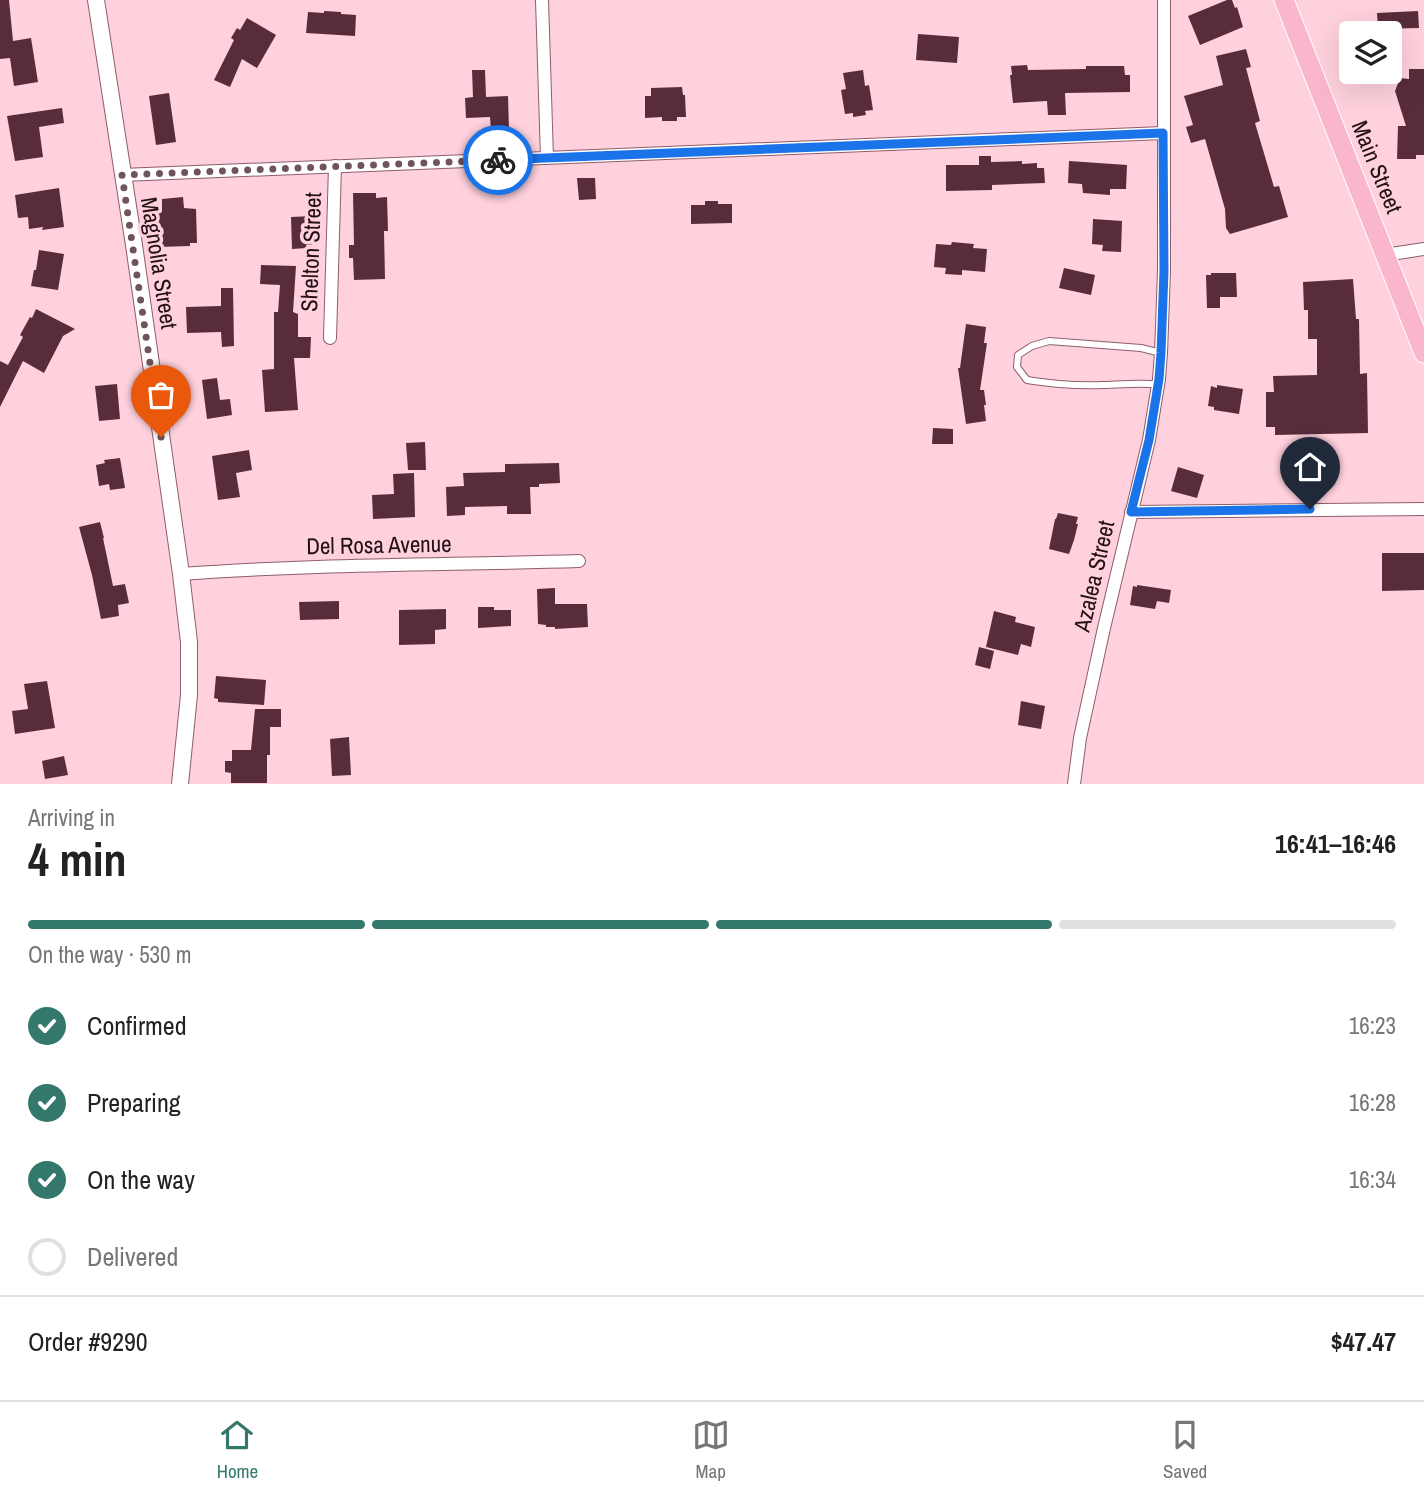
<!DOCTYPE html>
<html lang="en">
<head>
<meta charset="utf-8">
<style>
	body { margin:0; font-family:"Archivo Narrow",sans-serif; background:#f2f2f2; color:#222; height:100vh; display:flex; flex-direction:column; font-size:26px; white-space:nowrap }
	* { box-sizing:border-box; margin:0 }
	p { font-size:23px; color:#767676 }
	.icon { flex:none; width:38px; height:38px; fill:none; stroke:currentColor; stroke-width:2; stroke-linecap:round; stroke-linejoin:round }
	.map { position:relative; height:784px; overflow:hidden }
	.drawer { display:flex; flex-direction:column; background:#fff; flex:1 }
	.drawer>* { flex:none }
	.tools { position:absolute; left:1339px; top:21px; display:grid; gap:14px }
	.tools a { display:grid; place-items:center; width:63px; height:63px; border-radius:7px; background:#fff; box-shadow:0 7px 28px #0002; font-size:35px }
	.pin { position:absolute; display:grid; place-items:center; width:60px; height:60px; color:#fff; margin:-72px -30px; border-radius:50% 50% 50% 0; rotate:-45deg; box-shadow:0 0 7px #0007 }
	.pin .icon { rotate:45deg }
	.courier { position:absolute; display:grid; place-items:center; width:70px; height:70px; margin:-35px; border:5px solid #1a73e8; border-radius:50%; background:#fff; color:#222; box-shadow:0 2px 9px #0007 }
	.summary em { font-style:normal; font-weight:700 }
	.summary div { display:flex; flex-direction:column-reverse }
	.summary { display:flex; align-items:center; justify-content:space-between; height:119px; padding:0 28px }
	h1 { font-size:46px; font-weight:700; line-height:52px }
	.bar { display:grid; grid-template-columns:repeat(4,1fr); gap:10px 7px; align-content:center; height:84px; padding:0 28px }
	.bar i { height:9px; border-radius:5px; background:#e0e0e0 }
	.bar .on { background:#34786c }
	.bar p { grid-column:span 4 }
	.line { display:flex; align-items:center; gap:18px; padding:0 28px; border-top:2px solid #e0e0e0 }
	.line div { flex:1 }
	ol { padding:0 28px; list-style:none }
	li { display:flex; align-items:center; gap:21px; height:77px }
	li p { margin-inline-start:auto }
	li .icon { padding:7px; border-radius:50%; background:#34786c; color:#fff; stroke-width:4 }
	li:last-child { color:#767676 }
	li i { width:38px; height:38px; border:4px solid #e0e0e0; border-radius:50% }
	.dock { display:flex; justify-content:space-around; align-items:center; height:98px; border-top:2px solid #e0e0e0; background:#fff; font-size:19px; color:#767676 }
	.dock a { display:grid; justify-items:center; gap:4px }
	.dock .on { color:#34786c }
	.map>svg:first-child { display:block }
	.building { fill:#582c3b }
	.lines { fill:none; stroke-linecap:round; stroke-linejoin:round }
	.service-casing { stroke:#8e5d6c; stroke-width:8 }
	.minor-casing { stroke:#8e5d6c; stroke-width:14 }
	.tertiary-casing { stroke:#8e5d6c; stroke-width:18 }
	.primary-casing { stroke:#fff; stroke-width:21 }
	.service { stroke:#fff; stroke-width:6 }
	.minor { stroke:#fff; stroke-width:12 }
	.tertiary { stroke:#fff; stroke-width:16 }
	.primary { stroke:#fab6cd; stroke-width:19 }
	.done { stroke:#70545c; stroke-width:7; stroke-dasharray:0 12.6 }
	.route { stroke:#1a73e8; stroke-width:9 }
	.labels { text-anchor:middle; stroke-width:7; stroke-linejoin:round; paint-order:stroke }
	.street-label { font-size:23px; fill:#231016; stroke:#fed1dd }
</style>
</head>
<body>
<div class="map">
<svg width="1424" height="784" viewBox="0 0 1424 784">
	<rect width="100%" height="100%" fill="#fed1dd"/>
	<g class="building">
		<path d="M 0,0 L 9,0 L 13,41 L 31,38 L 38,82 L 14,86 L 10,58 L 0,59 Z"/>
		<path d="M 1227,0 L 1232,0 L 1235,8 L 1237,7 L 1243,27 L 1200,45 L 1188,16 Z"/>
		<path d="M 324,11 L 341,12 L 341,14 L 356,15 L 355,36 L 306,33 L 308,12 L 324,13 Z"/>
		<path d="M 1418,11 L 1419,28 L 1378,29 L 1377,13 Z"/>
		<path d="M 247,18 L 276,35 L 257,68 L 242,59 L 230,87 L 214,80 L 234,40 L 231,38 L 237,28 L 240,30 Z"/>
		<path d="M 918,34 L 959,37 L 957,63 L 916,60 Z"/>
		<path d="M 1246,49 L 1251,67 L 1246,68 L 1260,121 L 1255,123 L 1274,187 L 1279,186 L 1288,217 L 1230,234 L 1226,228 L 1225,209 L 1205,139 L 1191,143 L 1186,127 L 1193,125 L 1184,96 L 1223,85 L 1216,56 Z"/>
		<path d="M 1027,65 L 1028,70 L 1086,69 L 1086,66 L 1124,66 L 1125,75 L 1130,75 L 1130,92 L 1065,93 L 1066,115 L 1048,115 L 1047,101 L 1013,103 L 1010,75 L 1012,75 L 1011,66 Z"/>
		<path d="M 1409,69 L 1424,69 L 1424,155 L 1416,155 L 1416,159 L 1397,159 L 1398,126 L 1406,126 L 1395,91 L 1400,78 L 1409,79 Z"/>
		<path d="M 472,70 L 485,70 L 486,97 L 508,96 L 509,129 L 491,130 L 490,117 L 466,118 L 465,98 L 473,97 Z"/>
		<path d="M 863,70 L 865,86 L 869,85 L 873,110 L 865,111 L 866,115 L 853,117 L 853,113 L 845,114 L 841,90 L 846,89 L 843,73 Z"/>
		<path d="M 682,87 L 683,95 L 685,95 L 686,117 L 677,117 L 677,121 L 662,121 L 662,117 L 645,118 L 645,96 L 651,96 L 651,88 Z"/>
		<path d="M 169,93 L 176,142 L 156,145 L 149,96 Z"/>
		<path d="M 62,108 L 64,123 L 39,127 L 43,157 L 15,161 L 7,116 Z"/>
		<path d="M 979,156 L 991,156 L 991,162 L 1022,161 L 1022,164 L 1037,163 L 1037,168 L 1044,168 L 1045,183 L 992,185 L 992,190 L 946,191 L 946,165 L 979,165 Z"/>
		<path d="M 1069,161 L 1127,165 L 1126,189 L 1110,189 L 1110,195 L 1083,193 L 1082,184 L 1068,183 Z"/>
		<path d="M 577,178 L 595,178 L 596,199 L 579,200 Z"/>
		<path d="M 59,188 L 64,227 L 42,230 L 43,227 L 29,229 L 28,217 L 18,218 L 15,195 Z"/>
		<path d="M 353,193 L 376,193 L 376,198 L 387,197 L 388,231 L 384,231 L 385,279 L 354,280 L 353,258 L 349,258 L 349,245 L 354,245 Z"/>
		<path d="M 183,197 L 184,208 L 196,209 L 197,243 L 190,243 L 190,246 L 159,247 L 156,210 L 162,210 L 162,199 Z"/>
		<path d="M 705,201 L 718,201 L 718,204 L 732,204 L 732,223 L 691,224 L 691,205 L 705,205 Z"/>
		<path d="M 313,216 L 314,244 L 306,245 L 307,248 L 292,249 L 291,217 Z"/>
		<path d="M 1093,219 L 1122,221 L 1121,252 L 1102,251 L 1103,245 L 1092,244 Z"/>
		<path d="M 952,242 L 974,244 L 973,248 L 987,249 L 985,272 L 962,270 L 962,275 L 945,274 L 946,268 L 934,267 L 936,244 L 951,245 Z"/>
		<path d="M 39,250 L 64,254 L 58,290 L 31,286 L 34,270 L 36,270 Z"/>
		<path d="M 261,265 L 296,266 L 293,312 L 298,314 L 298,337 L 311,337 L 310,358 L 294,358 L 298,410 L 265,412 L 262,370 L 274,369 L 274,312 L 278,312 L 280,285 L 260,284 Z"/>
		<path d="M 1064,268 L 1095,275 L 1091,295 L 1059,288 Z"/>
		<path d="M 1211,273 L 1236,273 L 1237,297 L 1220,297 L 1220,308 L 1207,308 L 1206,275 L 1211,275 Z"/>
		<path d="M 1353,279 L 1356,319 L 1359,319 L 1360,374 L 1367,373 L 1368,433 L 1275,435 L 1275,427 L 1266,427 L 1266,392 L 1274,392 L 1273,376 L 1317,375 L 1317,339 L 1308,339 L 1308,310 L 1304,310 L 1303,282 Z"/>
		<path d="M 221,288 L 233,288 L 234,346 L 222,347 L 221,332 L 187,333 L 186,307 L 221,306 Z"/>
		<path d="M 36,309 L 75,329 L 63,336 L 44,373 L 23,361 L 0,407 L 0,361 L 8,365 L 23,337 L 20,335 L 30,317 L 32,318 Z"/>
		<path d="M 966,324 L 986,327 L 984,343 L 987,343 L 980,390 L 984,390 L 986,405 L 984,405 L 986,421 L 966,424 L 958,368 L 960,368 Z"/>
		<path d="M 217,378 L 220,400 L 230,399 L 232,415 L 207,419 L 202,380 Z"/>
		<path d="M 117,384 L 120,419 L 99,421 L 95,386 Z"/>
		<path d="M 1217,385 L 1243,389 L 1239,414 L 1214,410 L 1214,407 L 1208,406 L 1211,386 L 1217,388 Z"/>
		<path d="M 933,428 L 953,429 L 953,444 L 932,444 Z"/>
		<path d="M 425,442 L 426,470 L 408,470 L 406,443 Z"/>
		<path d="M 249,450 L 252,470 L 236,473 L 240,497 L 218,500 L 212,456 Z"/>
		<path d="M 120,458 L 125,488 L 110,490 L 109,484 L 99,486 L 96,465 L 105,463 L 104,460 Z"/>
		<path d="M 559,463 L 560,483 L 539,484 L 539,487 L 530,487 L 531,514 L 507,514 L 507,506 L 465,507 L 465,515 L 447,516 L 446,487 L 464,486 L 463,473 L 505,472 L 505,464 Z"/>
		<path d="M 1178,467 L 1204,475 L 1197,498 L 1171,491 Z"/>
		<path d="M 414,473 L 415,517 L 373,519 L 372,495 L 394,494 L 393,474 Z"/>
		<path d="M 1058,513 L 1078,517 L 1076,524 L 1078,524 L 1074,540 L 1069,554 L 1049,549 L 1055,519 L 1056,519 Z"/>
		<path d="M 100,522 L 104,538 L 103,538 L 113,586 L 125,584 L 129,603 L 118,605 L 119,616 L 101,619 L 92,575 L 79,527 Z"/>
		<path d="M 1382,553 L 1424,553 L 1424,590 L 1382,591 Z"/>
		<path d="M 1137,585 L 1171,590 L 1169,603 L 1157,601 L 1155,609 L 1130,605 L 1133,586 L 1137,587 Z"/>
		<path d="M 555,588 L 555,604 L 587,604 L 588,627 L 555,629 L 555,627 L 546,627 L 546,625 L 538,624 L 537,589 Z"/>
		<path d="M 339,601 L 339,619 L 300,620 L 299,602 Z"/>
		<path d="M 478,607 L 494,607 L 494,610 L 511,610 L 511,626 L 478,628 Z"/>
		<path d="M 446,609 L 446,629 L 435,630 L 435,644 L 399,645 L 399,610 Z"/>
		<path d="M 994,611 L 1016,617 L 1015,622 L 1035,627 L 1031,647 L 1021,644 L 1018,655 L 986,647 Z"/>
		<path d="M 979,647 L 994,651 L 990,669 L 975,665 Z"/>
		<path d="M 216,676 L 266,680 L 264,705 L 218,702 L 218,699 L 214,698 Z"/>
		<path d="M 47,681 L 55,728 L 15,734 L 12,711 L 28,709 L 24,684 Z"/>
		<path d="M 1021,701 L 1045,706 L 1041,729 L 1018,725 Z"/>
		<path d="M 255,709 L 281,709 L 281,727 L 270,727 L 270,755 L 267,755 L 267,783 L 231,783 L 231,773 L 225,772 L 225,761 L 232,761 L 232,750 L 251,750 Z"/>
		<path d="M 349,737 L 351,775 L 332,776 L 330,739 Z"/>
		<path d="M 64,756 L 68,775 L 45,779 L 42,761 Z"/>
	</g>
	<g class="lines">
		<g class="service-casing">
			<path id="service" d="M 1158,385 C 1140,382 1122,385 1103,385 C 1078,386 1052,384 1027,380 L 1017,367 L 1018,355 L 1032,346 L 1049,341 L 1141,348 L 1161,353"/>
		</g>
		<g class="minor-casing">
			<g id="minor">
				<path d="M 542,0 L 547,158"/>
				<path d="M 122,175 L 1163,133"/>
				<path d="M 1385,255 L 1424,249"/>
				<path d="M 330,338 L 335,166"/>
				<path d="M 1131,512 L 1424,509"/>
				<path d="M 181,574 C 313,564 446,565 579,561"/>
				<path d="M 1074,784 L 1080,738 L 1104,628 L 1149,440 L 1159,379 L 1161,353 L 1164,271 L 1164,0"/>
			</g>
		</g>
		<g class="tertiary-casing">
			<path id="tertiary" d="M 96,0 L 134,245 L 181,574 L 189,642 L 189,695 L 180,784"/>
		</g>
		<g class="primary-casing">
			<path id="primary" d="M 1284,0 L 1424,353"/>
		</g>
		<use href="#service" class="service"/>
		<use href="#minor" class="minor"/>
		<use href="#tertiary" class="tertiary"/>
		<use href="#primary" class="primary"/>
	</g>
	<g class="lines">
		<path class="done" d="M 161,437 L 122,175 L 498,160"/>
		<path class="route" d="M 498,160 L 1163,133 L 1164,271 L 1161,353 L 1159,379 L 1149,440 L 1131,512 L 1310,509"/>
	</g>
	<g class="labels">
		<g class="street-label">
			<text transform="translate(1377 167) rotate(68)" y="8">Main Street</text>
			<text transform="translate(311 252) rotate(-88)" y="8">Shelton Street</text>
			<text transform="translate(159 263) rotate(81)" y="8">Magnolia Street</text>
			<text transform="translate(379 545) rotate(-1)" y="8">Del Rosa Avenue</text>
			<text transform="translate(1094 576) rotate(-77)" y="8">Azalea Street</text>
		</g>
	</g>
</svg>
<div class="tools">
<a><svg class="icon" aria-label="layers" viewBox="0 0 24 24"><path d="M12 4l9 5-9 5-9-5zM3 14l9 5 9-5"/></svg></a>
</div>
<div class="pin" style="left:161px;top:437px;background:#ea580c"><svg class="icon" aria-label="bag" viewBox="0 0 24 24"><path d="M5 8h14l-1 12H6zM9 8a3 3 0 0 1 6 0"/></svg></div>
<div class="pin" style="left:1310px;top:509px;background:#1f2937"><svg class="icon" aria-label="home" viewBox="0 0 24 24"><path d="M3 11l9-7 9 7M6 9v11h12V9"/></svg></div>
<div class="courier" style="left:498px;top:160px"><svg class="icon" aria-label="bike" viewBox="0 0 24 24"><circle cx="6" cy="16" r="4"/><circle cx="18" cy="16" r="4"/><path d="M6 16l4-8h5l3 8M10 8l3 8H6M13 5h3"/></svg></div>
</div>
<section class="drawer">
<div class="summary"><div><h1>4 min</h1><p>Arriving in</p></div><em>16:41–16:46</em></div>
<div class="bar"><i class="on"></i><i class="on"></i><i class="on"></i><i></i><p>On the way · 530 m</p></div>
<ol>
<li><svg class="icon" aria-label="check" viewBox="0 0 24 24"><path d="M5 12l5 5 9-10"/></svg>Confirmed<p>16:23</p></li>
<li><svg class="icon" aria-label="check" viewBox="0 0 24 24"><path d="M5 12l5 5 9-10"/></svg>Preparing<p>16:28</p></li>
<li><svg class="icon" aria-label="check" viewBox="0 0 24 24"><path d="M5 12l5 5 9-10"/></svg>On the way<p>16:34</p></li>
<li><i></i>Delivered</li>
</ol>
<div class="line" style="height:91px"><div>Order #9290</div><b>$47.47</b></div>
</section>
<nav class="dock">
<a class="on"><svg class="icon" aria-label="home" viewBox="0 0 24 24"><path d="M3 11l9-7 9 7M6 9v11h12V9"/></svg>Home</a>
<a><svg class="icon" aria-label="map" viewBox="0 0 24 24"><path d="M3 6l6-2 6 2 6-2v14l-6 2-6-2-6 2zM9 4v14M15 6v14"/></svg>Map</a>
<a><svg class="icon" aria-label="saved" viewBox="0 0 24 24"><path d="M7 4h10v16l-5-4-5 4z"/></svg>Saved</a>
</nav>
</body>
</html>
